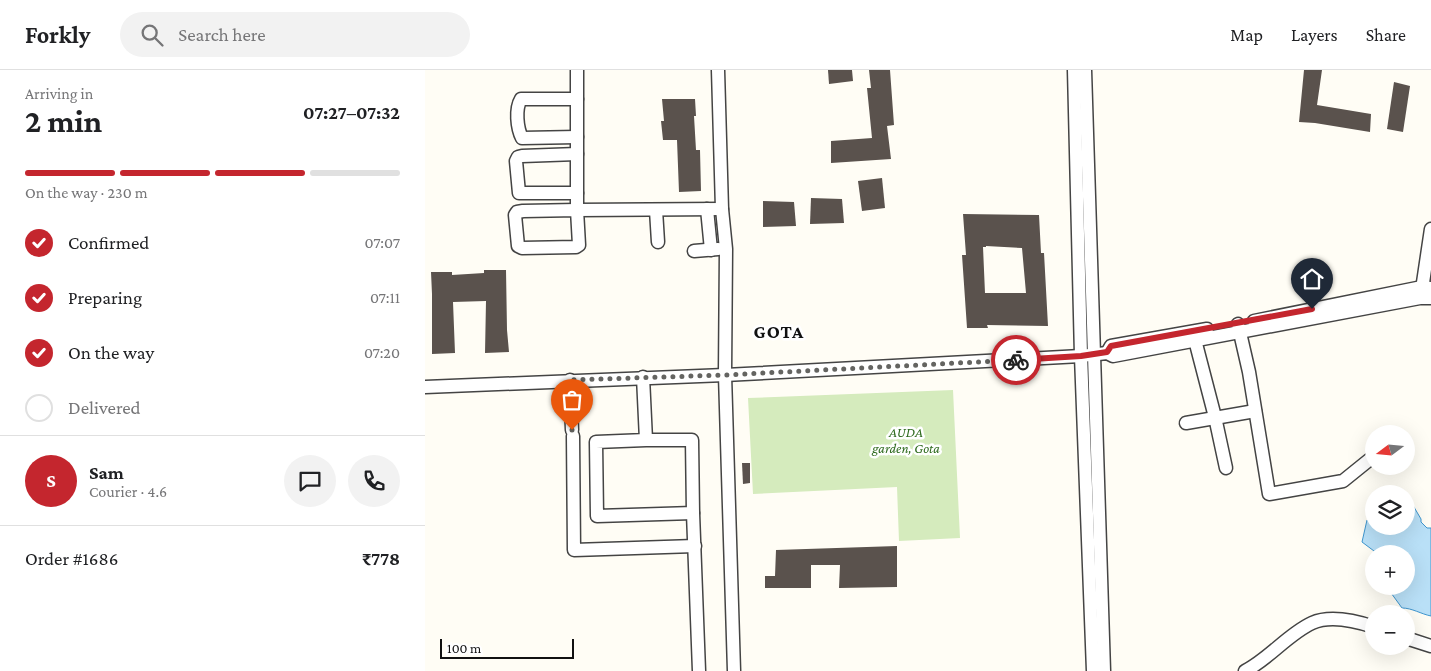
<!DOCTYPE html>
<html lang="en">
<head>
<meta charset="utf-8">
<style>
	body { margin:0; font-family:"Crimson Pro",serif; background:#f2f2f2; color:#202124; height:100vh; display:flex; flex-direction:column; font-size:19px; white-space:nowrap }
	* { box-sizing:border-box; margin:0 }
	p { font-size:16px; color:#757577 }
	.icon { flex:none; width:28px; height:28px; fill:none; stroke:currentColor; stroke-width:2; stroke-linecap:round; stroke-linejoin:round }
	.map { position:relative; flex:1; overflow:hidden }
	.panel { display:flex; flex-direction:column; background:#fff; width:425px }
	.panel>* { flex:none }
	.needle { width:32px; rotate:254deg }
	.tools { position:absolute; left:940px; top:355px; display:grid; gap:10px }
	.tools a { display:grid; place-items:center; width:50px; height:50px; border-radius:50%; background:#fff; box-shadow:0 5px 20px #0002; font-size:25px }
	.scale { position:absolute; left:15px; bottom:12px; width:134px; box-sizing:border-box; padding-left:5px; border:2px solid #111; border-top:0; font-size:14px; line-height:18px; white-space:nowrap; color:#111; -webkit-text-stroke:4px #fff; paint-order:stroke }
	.pin { position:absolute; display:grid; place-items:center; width:42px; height:42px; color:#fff; margin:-51px -21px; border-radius:50% 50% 50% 0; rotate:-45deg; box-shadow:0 0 5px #0007 }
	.pin .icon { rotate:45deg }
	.courier { position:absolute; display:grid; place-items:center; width:50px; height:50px; margin:-25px; border:4px solid #c4262e; border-radius:50%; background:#fff; color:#222; box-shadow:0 1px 6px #0007 }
	.summary em { font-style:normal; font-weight:700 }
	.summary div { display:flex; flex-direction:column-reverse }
	.summary { display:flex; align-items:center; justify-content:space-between; height:85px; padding:0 25px }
	h1 { font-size:32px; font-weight:700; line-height:38px }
	.bar { display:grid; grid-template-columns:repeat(4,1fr); gap:8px 5px; align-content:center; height:60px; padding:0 25px }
	.bar i { height:6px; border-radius:4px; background:#e0e0e0 }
	.bar .on { background:#c4262e }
	.bar p { grid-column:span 4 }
	.line { display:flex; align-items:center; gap:12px; padding:0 25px; border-top:1px solid #e0e0e0 }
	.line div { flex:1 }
	.round { display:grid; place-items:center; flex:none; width:52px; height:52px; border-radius:26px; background:#f2f2f2 }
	ol { padding:0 25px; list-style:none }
	li { display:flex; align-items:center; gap:15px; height:55px }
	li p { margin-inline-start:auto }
	li .icon { padding:5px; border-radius:50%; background:#c4262e; color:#fff; stroke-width:4 }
	li:last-child { color:#757577 }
	li i { width:28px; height:28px; border:2px solid #e0e0e0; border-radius:50% }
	header { display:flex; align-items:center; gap:30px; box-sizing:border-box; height:70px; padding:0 25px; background:#fff; border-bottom:1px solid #e0e0e0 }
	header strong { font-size:24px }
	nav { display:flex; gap:28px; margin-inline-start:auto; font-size:18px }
	.search { width:350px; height:45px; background:#f2f2f2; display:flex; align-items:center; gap:12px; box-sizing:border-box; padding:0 18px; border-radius:28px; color:#757577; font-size:19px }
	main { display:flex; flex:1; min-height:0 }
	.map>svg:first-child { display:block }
	.green { fill:#d5ebbd }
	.water { fill:#b9e0f7; stroke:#3f96cf }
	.building { fill:#5a524d; fill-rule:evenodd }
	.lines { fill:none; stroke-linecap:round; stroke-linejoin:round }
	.minor-casing { stroke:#444; stroke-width:15 }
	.minor { stroke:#fff; stroke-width:12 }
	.done { stroke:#646461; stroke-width:5; stroke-dasharray:0 9 }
	.route { stroke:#c4262e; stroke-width:6 }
	.labels { text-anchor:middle; stroke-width:5; stroke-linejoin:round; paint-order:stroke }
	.park-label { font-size:14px; font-style:italic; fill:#2f6b1f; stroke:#fff }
	.district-label { font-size:19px; font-weight:bold; letter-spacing:1px; fill:#111; stroke:#fff }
</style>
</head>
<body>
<header>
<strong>Forkly</strong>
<div class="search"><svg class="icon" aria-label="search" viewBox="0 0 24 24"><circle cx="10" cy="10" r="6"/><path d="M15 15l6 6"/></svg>Search here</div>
<nav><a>Map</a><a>Layers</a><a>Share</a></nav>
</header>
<main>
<section class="panel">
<div class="summary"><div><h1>2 min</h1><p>Arriving in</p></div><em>07:27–07:32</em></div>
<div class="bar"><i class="on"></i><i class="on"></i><i class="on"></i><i></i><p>On the way · 230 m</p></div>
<ol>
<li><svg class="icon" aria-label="check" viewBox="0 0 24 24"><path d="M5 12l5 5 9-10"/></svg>Confirmed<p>07:07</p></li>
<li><svg class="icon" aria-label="check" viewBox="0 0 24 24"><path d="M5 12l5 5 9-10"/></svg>Preparing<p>07:11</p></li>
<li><svg class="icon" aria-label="check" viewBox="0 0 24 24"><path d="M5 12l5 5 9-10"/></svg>On the way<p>07:20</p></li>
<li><i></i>Delivered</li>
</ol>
<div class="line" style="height:90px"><b class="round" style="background:#c4262e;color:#fff">S</b><div><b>Sam</b><p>Courier · 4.6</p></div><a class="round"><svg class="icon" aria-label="chat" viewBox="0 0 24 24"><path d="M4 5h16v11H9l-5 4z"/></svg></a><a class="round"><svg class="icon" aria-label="phone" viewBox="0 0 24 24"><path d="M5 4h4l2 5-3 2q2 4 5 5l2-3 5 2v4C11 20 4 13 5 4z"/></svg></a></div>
<div class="line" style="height:65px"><div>Order #1686</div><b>₹778</b></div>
</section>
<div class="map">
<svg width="1006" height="601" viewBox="0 0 1006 601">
	<rect width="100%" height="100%" fill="#fffdf5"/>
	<path class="green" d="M 528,320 L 535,468 L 474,471 L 472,417 L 328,424 L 323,328 Z"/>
	<path class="water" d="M 981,432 L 986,432 L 996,449 L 996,452 L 1002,458 L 1006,458 L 1006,546 C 996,544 987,538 977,538 L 961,516 L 981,516 L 981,484 L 953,484 L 937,472 L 942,450 L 949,444 L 949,456 L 981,456 Z"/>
	<g class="building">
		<path d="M 403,0 L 427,0 L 428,11 L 404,14 Z"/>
		<path d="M 444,0 L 465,0 L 469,55 L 462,56 L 466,89 L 406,93 L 406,71 L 447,68 L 442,18 L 446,18 Z"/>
		<path d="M 879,0 L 897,0 L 892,35 L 946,44 L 945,62 L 890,53 L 874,52 Z"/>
		<path d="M 969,12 L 985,16 L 978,62 L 962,59 Z"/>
		<path d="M 237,29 L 270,29 L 271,46 L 269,46 L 271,80 L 275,80 L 276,121 L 254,122 L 252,70 L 238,70 L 236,51 L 239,51 Z"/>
		<path d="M 457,108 L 460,138 L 437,141 L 433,111 Z"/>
		<path d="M 386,128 L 417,129 L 419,153 L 385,154 Z"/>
		<path d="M 338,131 L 369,132 L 371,156 L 338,157 Z"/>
		<path d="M 538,144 L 614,145 L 616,183 L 619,183 L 623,256 L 562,255 L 563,258 L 542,258 L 537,185 L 541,185 ZM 561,176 L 597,178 L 601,223 L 560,223 L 558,177 L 561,177 Z"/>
		<path d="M 59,200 L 81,200 L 82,260 L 84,282 L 60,283 L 61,231 L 28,232 L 30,283 L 7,284 L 7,224 L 6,202 L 27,202 L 27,205 L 59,203 Z"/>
		<path d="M 317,393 L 325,393 L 325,413 L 318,414 Z"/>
		<path d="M 472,476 L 472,517 L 414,518 L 415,495 L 386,495 L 386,518 L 340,518 L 340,506 L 350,506 L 351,480 Z"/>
	</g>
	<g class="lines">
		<g class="minor-casing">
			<g id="minor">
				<path d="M 152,0 L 152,140 L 297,139"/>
				<path d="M 293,0 L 297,139 L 301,179 L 300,305 L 309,601"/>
				<path d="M 649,0 L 656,286 L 668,601"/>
				<path d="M 660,0 L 679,601"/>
				<path d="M 152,29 L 96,29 C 90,39 92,58 97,68 L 152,67"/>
				<path d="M 152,84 L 97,86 L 93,87 L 91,91 L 94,123 L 152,123"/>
				<path d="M 282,139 L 286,180"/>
				<path d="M 152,140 L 154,175 L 151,177 L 97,178 L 93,176 L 90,145 L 92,142 L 98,141 Z"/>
				<path d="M 231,140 L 233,172"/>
				<path d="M 269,181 L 293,179"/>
				<path d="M 996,226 L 1006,159"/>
				<path d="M 829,251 L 997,217 L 1006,218"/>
				<path d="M 813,254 L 824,302 L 844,424 L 918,411 L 949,386"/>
				<path d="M 770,270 L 790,347 L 801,398"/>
				<path d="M 682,283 L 686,276 L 782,259"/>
				<path d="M 218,307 L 221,370 L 267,370 L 268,443 L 172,446 L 171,372 L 221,370"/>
				<path d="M 145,310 L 147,360"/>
				<path d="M 0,317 L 300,305 L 656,286 L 682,283 L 688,286 L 995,228 L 1006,228"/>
				<path d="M 761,353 L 830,341"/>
				<path d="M 148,366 L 149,480 L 270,476"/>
				<path d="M 268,443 L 274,601"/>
				<path d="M 981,568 L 1006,576"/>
				<path d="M 820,601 C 844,589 863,564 887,553 C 905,545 931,551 949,557"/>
			</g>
		</g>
		<use href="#minor" class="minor"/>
	</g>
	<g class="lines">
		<path class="done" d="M 147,360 L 145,310 L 300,305 L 591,290"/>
		<path class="route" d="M 591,290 L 656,286 L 682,282 L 686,276 L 887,239"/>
	</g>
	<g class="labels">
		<g class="park-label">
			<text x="481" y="367">AUDA<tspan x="481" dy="16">garden, Gota</tspan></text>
		</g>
		<g class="district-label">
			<text x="354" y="268">GOTA</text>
		</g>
	</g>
</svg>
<div class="tools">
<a><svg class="needle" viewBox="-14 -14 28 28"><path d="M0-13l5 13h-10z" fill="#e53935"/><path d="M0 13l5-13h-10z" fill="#757577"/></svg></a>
<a><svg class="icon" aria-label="layers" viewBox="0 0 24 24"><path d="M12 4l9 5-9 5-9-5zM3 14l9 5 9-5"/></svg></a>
<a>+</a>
<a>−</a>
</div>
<div class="scale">100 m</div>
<div class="pin" style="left:147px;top:360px;background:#ea580c"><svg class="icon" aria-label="bag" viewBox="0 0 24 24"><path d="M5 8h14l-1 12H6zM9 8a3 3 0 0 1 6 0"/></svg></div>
<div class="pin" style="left:887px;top:239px;background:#1f2937"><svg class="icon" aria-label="home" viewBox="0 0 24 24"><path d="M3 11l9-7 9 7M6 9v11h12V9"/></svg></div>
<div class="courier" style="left:591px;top:290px"><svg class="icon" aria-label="bike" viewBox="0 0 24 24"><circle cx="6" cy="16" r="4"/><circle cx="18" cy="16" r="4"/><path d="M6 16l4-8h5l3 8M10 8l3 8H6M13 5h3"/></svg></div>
</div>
</main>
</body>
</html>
